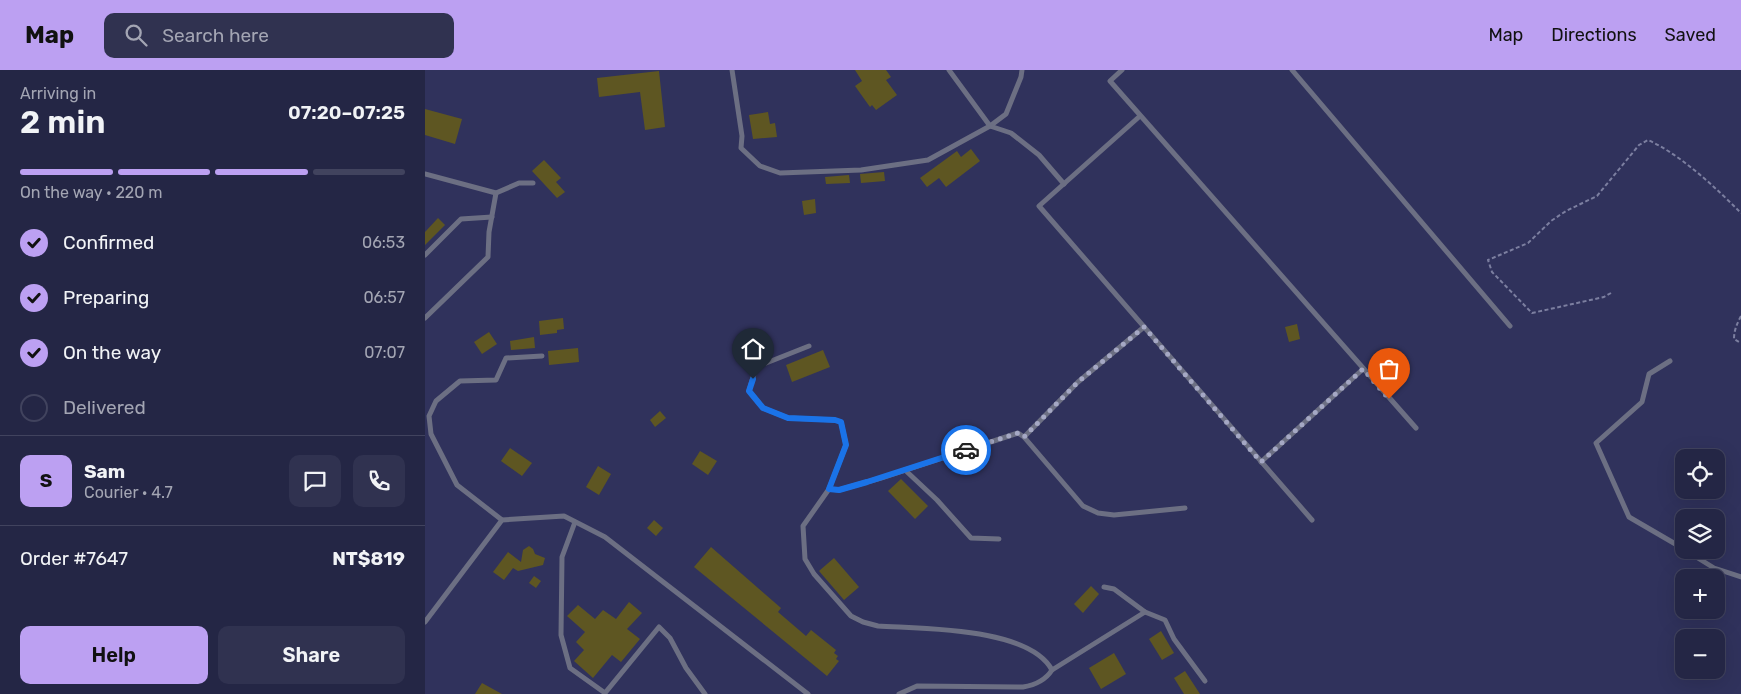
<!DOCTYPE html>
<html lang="en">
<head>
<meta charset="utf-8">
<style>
	body { margin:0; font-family:Rubik,sans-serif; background:#303250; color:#f1f3f6; height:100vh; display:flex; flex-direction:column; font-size:19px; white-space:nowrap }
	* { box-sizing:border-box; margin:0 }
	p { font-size:16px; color:#a3a5b3 }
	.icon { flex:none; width:28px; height:28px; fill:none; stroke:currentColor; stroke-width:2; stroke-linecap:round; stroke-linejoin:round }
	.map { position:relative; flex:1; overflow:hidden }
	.details { display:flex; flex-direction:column; background:#242645; width:425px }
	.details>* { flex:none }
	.controls { position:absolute; left:1250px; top:379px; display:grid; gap:10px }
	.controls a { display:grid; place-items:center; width:50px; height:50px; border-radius:10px; background:#242645; box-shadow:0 5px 20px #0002,0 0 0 1px #41435e; font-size:25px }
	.pin { position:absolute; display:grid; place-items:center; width:42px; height:42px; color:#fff; margin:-51px -21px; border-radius:50% 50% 50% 0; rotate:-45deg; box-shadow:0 0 5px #0007 }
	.pin .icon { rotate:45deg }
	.courier { position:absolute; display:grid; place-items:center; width:50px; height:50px; margin:-25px; border:4px solid #1a73e8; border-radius:50%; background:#fff; color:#222; box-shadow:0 1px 6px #0007 }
	.summary em { font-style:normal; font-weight:600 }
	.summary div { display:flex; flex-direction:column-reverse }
	.summary { display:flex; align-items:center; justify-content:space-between; height:85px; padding:0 20px }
	h1 { font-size:32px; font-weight:600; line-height:38px }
	.bar { display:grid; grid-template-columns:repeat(4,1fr); gap:8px 5px; align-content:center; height:60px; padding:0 20px }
	.bar i { height:6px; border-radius:4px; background:#41435e }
	.bar .selected { background:#bca0f2 }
	.bar p { grid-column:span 4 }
	.line { display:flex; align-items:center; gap:12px; padding:0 20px; border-top:1px solid #41435e }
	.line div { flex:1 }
	.round { display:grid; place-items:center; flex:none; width:52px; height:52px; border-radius:10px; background:#303250 }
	ol { padding:0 20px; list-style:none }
	li { display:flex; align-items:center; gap:15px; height:55px }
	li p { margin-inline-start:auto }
	li .icon { padding:5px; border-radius:50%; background:#bca0f2; color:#111; stroke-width:4 }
	li:last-child { color:#a3a5b3 }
	li i { width:28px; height:28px; border:2px solid #41435e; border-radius:50% }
	.primary-button { display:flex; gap:10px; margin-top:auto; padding:10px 20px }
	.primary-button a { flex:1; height:58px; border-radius:10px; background:#bca0f2; color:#111; font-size:20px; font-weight:600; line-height:58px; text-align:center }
	.primary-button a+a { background:#303250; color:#f1f3f6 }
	header { display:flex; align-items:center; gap:30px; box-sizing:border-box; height:70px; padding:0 25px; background:#bca0f2; color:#111 }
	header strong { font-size:24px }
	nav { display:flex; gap:28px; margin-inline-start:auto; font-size:18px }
	.search { width:350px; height:45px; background:#303250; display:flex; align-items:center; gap:12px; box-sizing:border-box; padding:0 18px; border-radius:10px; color:#a3a5b3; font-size:19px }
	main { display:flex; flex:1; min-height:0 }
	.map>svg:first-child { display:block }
	.building { fill:#5e5622 }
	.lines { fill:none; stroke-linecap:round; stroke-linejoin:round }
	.path { stroke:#7c7fa0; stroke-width:2; stroke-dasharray:4 2.5; stroke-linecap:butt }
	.service { stroke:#6c6f83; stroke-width:5 }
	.done { stroke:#a5a8c4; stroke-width:5; stroke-dasharray:0 9 }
	.route { stroke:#1a73e8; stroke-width:6 }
</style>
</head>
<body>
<header>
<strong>Map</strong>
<div class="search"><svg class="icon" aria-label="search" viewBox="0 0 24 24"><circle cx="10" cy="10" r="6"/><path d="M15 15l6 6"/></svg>Search here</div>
<nav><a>Map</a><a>Directions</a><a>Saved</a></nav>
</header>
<main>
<section class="details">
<div class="summary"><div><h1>2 min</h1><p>Arriving in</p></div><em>07:20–07:25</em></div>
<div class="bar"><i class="selected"></i><i class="selected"></i><i class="selected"></i><i></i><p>On the way · 220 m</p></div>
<ol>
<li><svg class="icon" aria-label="check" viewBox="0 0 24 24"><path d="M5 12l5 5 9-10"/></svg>Confirmed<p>06:53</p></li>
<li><svg class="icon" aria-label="check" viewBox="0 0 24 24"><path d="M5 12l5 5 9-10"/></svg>Preparing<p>06:57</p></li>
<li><svg class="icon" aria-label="check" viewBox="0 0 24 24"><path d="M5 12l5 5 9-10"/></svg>On the way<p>07:07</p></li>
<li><i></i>Delivered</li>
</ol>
<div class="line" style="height:90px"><b class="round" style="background:#bca0f2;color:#111">S</b><div><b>Sam</b><p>Courier · 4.7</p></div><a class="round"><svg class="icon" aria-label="chat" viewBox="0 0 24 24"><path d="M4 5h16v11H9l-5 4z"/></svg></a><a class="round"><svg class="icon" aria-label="phone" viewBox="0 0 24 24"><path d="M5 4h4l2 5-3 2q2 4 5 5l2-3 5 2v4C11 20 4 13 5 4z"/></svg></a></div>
<div class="line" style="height:65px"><div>Order #7647</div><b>NT$819</b></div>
<div class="primary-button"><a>Help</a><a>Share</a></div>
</section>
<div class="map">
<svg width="1316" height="624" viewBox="0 0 1316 624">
	<rect width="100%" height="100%" fill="#30325c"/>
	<g class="building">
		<path d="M 430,0 L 461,0 L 466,7 L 461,10 L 472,25 L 451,40 L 447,35 L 445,37 L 430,16 L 437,11 Z"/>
		<path d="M 234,1 L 240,57 L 220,60 L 215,22 L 174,27 L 172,8 Z"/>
		<path d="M 0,39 L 37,49 L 30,74 L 0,65 Z"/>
		<path d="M 343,42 L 345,54 L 350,53 L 352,67 L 328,69 L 324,45 Z"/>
		<path d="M 546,79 L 555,91 L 521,117 L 514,108 L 502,117 L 495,108 L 532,81 L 536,87 Z"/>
		<path d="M 119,90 L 136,108 L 131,112 L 140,122 L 132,128 L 107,101 Z"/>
		<path d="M 459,102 L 460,111 L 436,113 L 435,104 Z"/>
		<path d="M 424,105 L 425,113 L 401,114 L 400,107 Z"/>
		<path d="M 390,129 L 391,143 L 379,145 L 377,131 Z"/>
		<path d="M 13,148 L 20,155 L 0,175 L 0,162 Z"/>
		<path d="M 138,248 L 139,259 L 132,260 L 132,263 L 115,265 L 114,251 Z"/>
		<path d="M 872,254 L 875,269 L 864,272 L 860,257 Z"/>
		<path d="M 64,262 L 72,274 L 57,284 L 49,272 Z"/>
		<path d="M 109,267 L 110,278 L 86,280 L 85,271 Z"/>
		<path d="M 153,278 L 154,292 L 124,295 L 123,281 Z"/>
		<path d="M 398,280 L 405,297 L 367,312 L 361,295 Z"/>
		<path d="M 235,341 L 241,348 L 230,357 L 225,350 Z"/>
		<path d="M 85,378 L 107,393 L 97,406 L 76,391 Z"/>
		<path d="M 275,381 L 292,391 L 283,405 L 267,394 Z"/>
		<path d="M 173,396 L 186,404 L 174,425 L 161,417 Z"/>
		<path d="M 476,409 L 503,436 L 490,449 L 463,421 Z"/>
		<path d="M 229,450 L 238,458 L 231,466 L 222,458 Z"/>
		<path d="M 104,476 L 108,479 L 110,484 L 120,488 L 118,495 L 93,501 L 88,498 L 79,510 L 68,502 L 83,482 L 96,492 L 98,480 Z"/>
		<path d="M 286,477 L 356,538 L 353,542 L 381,566 L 386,560 L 411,580 L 409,583 L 413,586 L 411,589 L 414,591 L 402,606 L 269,497 Z"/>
		<path d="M 409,488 L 434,517 L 419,530 L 394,501 Z"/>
		<path d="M 109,506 L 116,511 L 111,518 L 104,513 Z"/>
		<path d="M 666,516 L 674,524 L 658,543 L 649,534 Z"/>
		<path d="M 204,532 L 217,543 L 202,559 L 215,569 L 196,592 L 187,585 L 168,608 L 149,591 L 159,580 L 151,572 L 160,562 L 142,546 L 153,535 L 170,549 L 178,540 L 191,549 Z"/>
		<path d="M 736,561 L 749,583 L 737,590 L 724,569 Z"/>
		<path d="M 689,583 L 701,604 L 676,619 L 664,598 Z"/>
		<path d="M 760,601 L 775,624 L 759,624 L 749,608 Z"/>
		<path d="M 57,613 L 77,624 L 50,624 Z"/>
	</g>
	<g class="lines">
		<g class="path">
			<path d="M 1186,223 L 1179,227 L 1107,243 L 1067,202 L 1063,190 L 1103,173 L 1126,151 L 1141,141 L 1172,126 L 1214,75 L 1223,70 C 1256,85 1290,117 1316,143"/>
			<path d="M 1316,246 C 1312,254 1309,260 1309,269 L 1314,272 L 1316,272"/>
		</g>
		<g class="service">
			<path d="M 307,0 L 317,66 L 316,78 L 335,96 L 355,103 L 436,100 L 503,90 L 565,56 L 581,44 L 596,7 L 597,0"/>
			<path d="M 524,0 L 565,56 L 586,63 L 614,85 L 639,114"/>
			<path d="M 697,0 L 685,11 L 991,358"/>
			<path d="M 867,0 L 1085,256"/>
			<path d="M 715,46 L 614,136 L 887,450"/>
			<path d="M 0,104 L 71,123 L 64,162 L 63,187 L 0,248"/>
			<path d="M 71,123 L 94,113 L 108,113"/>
			<path d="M 0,185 L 36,149 L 67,147"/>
			<path d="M 384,276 L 331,297 L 324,321 L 338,338 L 363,348 L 410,350 L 416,352 L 421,375 L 404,419 L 378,456 L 380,489 L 389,504 L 426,546 L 438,552 L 453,556 C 497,559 604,557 627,600 C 620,611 610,615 598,617 L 492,616 L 474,624"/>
			<path d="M 1245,291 L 1224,304 L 1217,332 L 1171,373 L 1204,447 L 1259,479"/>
			<path d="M 599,367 L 653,312 L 719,257"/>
			<path d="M 836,392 L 938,299"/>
			<path d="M 480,400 L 512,430 L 546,468 L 574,469"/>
			<path d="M 404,419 L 414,420 L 456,408 L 593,363 L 599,367 L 658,436 L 673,443 L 689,445 L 760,438"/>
			<path d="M 77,450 L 32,415 L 6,364 L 4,346 L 11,331 L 35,311 L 71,310 L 81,288 L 117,286"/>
			<path d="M 150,452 L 137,487 L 136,565 L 145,598 L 180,623 L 234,557 L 245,568 L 261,598 L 280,624"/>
			<path d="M 1260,480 L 1289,498 L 1316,507"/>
			<path d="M 679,517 L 689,519 L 720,542"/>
			<path d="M 0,552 L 77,450 L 139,446 L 180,467 L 383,624"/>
			<path d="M 627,600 L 720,542 L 740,550 L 749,569 L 780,611"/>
		</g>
	</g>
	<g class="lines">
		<path class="done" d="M 541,380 L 593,363 L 599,367 L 653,312 L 719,257 L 836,392 L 938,299 L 964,329"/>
		<path class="route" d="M 328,309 L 324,321 L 338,338 L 363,348 L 410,350 L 416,352 L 421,375 L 404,419 L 414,420 L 442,412 L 541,380"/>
	</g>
</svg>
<div class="controls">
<a><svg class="icon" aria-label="locate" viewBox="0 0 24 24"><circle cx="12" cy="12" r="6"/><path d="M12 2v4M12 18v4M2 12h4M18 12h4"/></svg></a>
<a><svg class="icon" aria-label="layers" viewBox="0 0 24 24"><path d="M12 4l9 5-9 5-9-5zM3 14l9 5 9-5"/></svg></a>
<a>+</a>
<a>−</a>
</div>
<div class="pin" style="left:964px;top:329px;background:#ea580c"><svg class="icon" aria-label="bag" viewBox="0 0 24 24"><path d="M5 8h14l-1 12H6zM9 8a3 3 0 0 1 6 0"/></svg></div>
<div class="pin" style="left:328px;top:309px;background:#1f2937"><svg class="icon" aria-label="home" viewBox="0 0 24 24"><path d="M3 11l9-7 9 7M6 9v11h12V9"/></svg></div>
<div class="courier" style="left:541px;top:380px"><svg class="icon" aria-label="car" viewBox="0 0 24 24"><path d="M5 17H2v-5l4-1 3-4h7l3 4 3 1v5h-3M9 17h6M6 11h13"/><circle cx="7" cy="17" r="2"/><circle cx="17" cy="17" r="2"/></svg></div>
</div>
</main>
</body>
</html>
